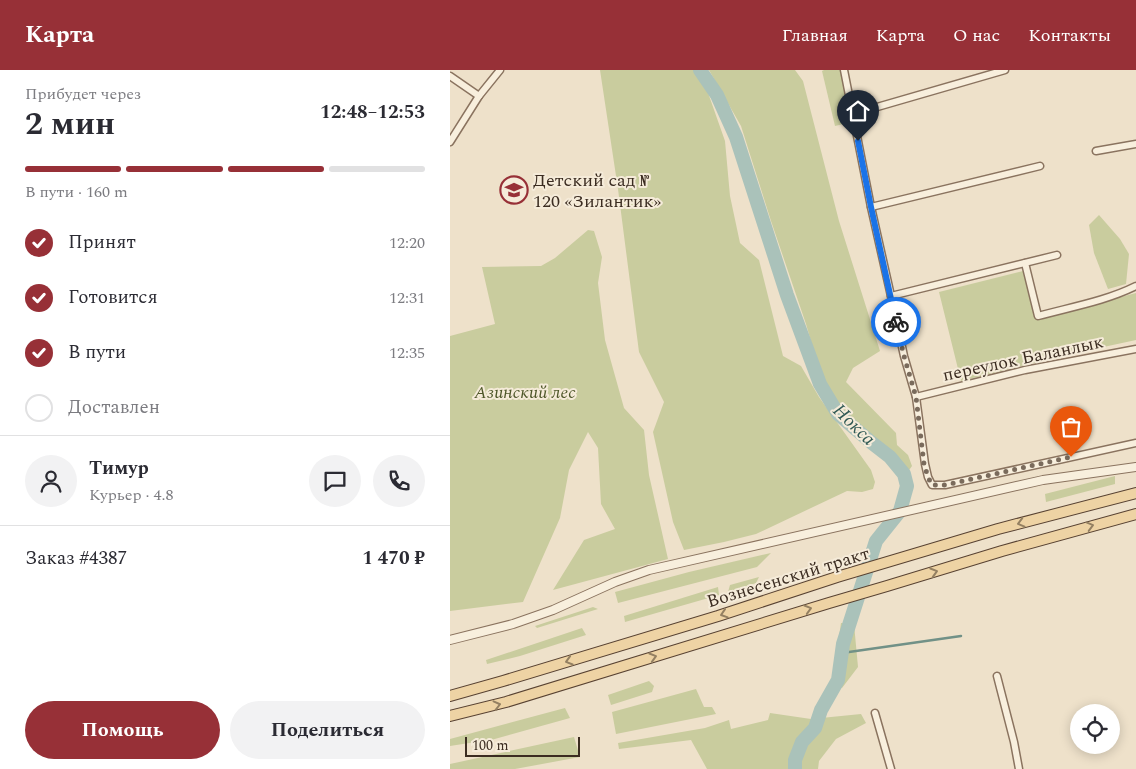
<!DOCTYPE html>
<html lang="ru">
<head>
<meta charset="utf-8">
<style>
	body { margin:0; font-family:Spectral,serif; background:#f2f2f3; color:#2b2b33; height:100vh; display:flex; flex-direction:column; font-size:19px; white-space:nowrap }
	* { box-sizing:border-box; margin:0 }
	p { font-size:16px; color:#7c7c81 }
	.icon { flex:none; width:28px; height:28px; fill:none; stroke:currentColor; stroke-width:2; stroke-linecap:round; stroke-linejoin:round }
	.map { position:relative; flex:1; overflow:hidden }
	.sheet { display:flex; flex-direction:column; background:#fff; width:450px }
	.sheet>* { flex:none }
	.buttons { position:absolute; left:620px; top:634px; display:grid; gap:10px }
	.buttons a { display:grid; place-items:center; width:50px; height:50px; border-radius:50%; background:#fff; box-shadow:0 2px 12px #0003; font-size:25px }
	.scale { position:absolute; left:15px; bottom:12px; width:115px; box-sizing:border-box; padding-left:5px; border:2px solid #3b2c21; border-top:0; font-size:14px; line-height:18px; white-space:nowrap; color:#3b2c21; -webkit-text-stroke:4px #f5ebd9; paint-order:stroke }
	.pin { position:absolute; display:grid; place-items:center; width:42px; height:42px; color:#fff; margin:-51px -21px; border-radius:50% 50% 50% 0; rotate:-45deg; box-shadow:0 0 5px #0007 }
	.pin .icon { rotate:45deg }
	.courier { position:absolute; display:grid; place-items:center; width:50px; height:50px; margin:-25px; border:4px solid #1a73e8; border-radius:50%; background:#fff; color:#222; box-shadow:0 1px 6px #0007 }
	.overview em { font-style:normal; font-weight:700 }
	.overview div { display:flex; flex-direction:column-reverse }
	.overview { display:flex; align-items:center; justify-content:space-between; height:85px; padding:0 25px }
	h1 { font-size:32px; font-weight:700; line-height:38px }
	.bar { display:grid; grid-template-columns:repeat(4,1fr); gap:8px 5px; align-content:center; height:60px; padding:0 25px }
	.bar i { height:6px; border-radius:4px; background:#e1e1e2 }
	.bar .selected { background:#973037 }
	.bar p { grid-column:span 4 }
	.line { display:flex; align-items:center; gap:12px; padding:0 25px; border-top:1px solid #e1e1e2 }
	.line div { flex:1 }
	.round { display:grid; place-items:center; flex:none; width:52px; height:52px; border-radius:26px; background:#f2f2f3 }
	ol { padding:0 25px; list-style:none }
	li { display:flex; align-items:center; gap:15px; height:55px }
	li p { margin-inline-start:auto }
	li .icon { padding:5px; border-radius:50%; background:#973037; color:#fff; stroke-width:4 }
	li:last-child { color:#7c7c81 }
	li i { width:28px; height:28px; border:2px solid #e1e1e2; border-radius:50% }
	.primary-button { display:flex; gap:10px; margin-top:auto; padding:10px 25px }
	.primary-button a { flex:1; height:58px; border-radius:30px; background:#973037; color:#fff; font-size:20px; font-weight:700; line-height:58px; text-align:center }
	.primary-button a+a { background:#f2f2f3; color:#2b2b33 }
	header { display:flex; align-items:center; gap:30px; box-sizing:border-box; height:70px; padding:0 25px; background:#973037; color:#fff }
	header strong { font-size:24px }
	nav { display:flex; gap:28px; margin-inline-start:auto; font-size:18px }
	main { display:flex; flex:1; min-height:0 }
	.map>svg:first-child { display:block }
	.green { fill:#c9cc9e }
	.lines { fill:none; stroke-linecap:round; stroke-linejoin:round }
	.stream { stroke:#719187; stroke-width:2.5 }
	.river { stroke:#aac2ba; stroke-width:14 }
	.minor-casing { stroke:#8a735f; stroke-width:9 }
	.tertiary-casing { stroke:#8a735f; stroke-width:10 }
	.primary-casing { stroke:#584232; stroke-width:12 }
	.minor { stroke:#f8efdd; stroke-width:6 }
	.tertiary { stroke:#f8efdd; stroke-width:8 }
	.primary { stroke:#eed3a4; stroke-width:10 }
	.oneway { stroke:#948062 }
	.done { stroke:#7a6b5c; stroke-width:5; stroke-dasharray:0 9 }
	.route { stroke:#1a73e8; stroke-width:6 }
	.labels { text-anchor:middle; stroke-width:4; stroke-linejoin:round; paint-order:stroke }
	.poi-label { font-size:18px; fill:#3b2c21; stroke:#f5ebd9; text-anchor:start }
	.street-label { font-size:18px; fill:#3b2c21; stroke:#f5ebd9 }
	.park-label { font-size:18px; font-style:italic; fill:#4e5729; stroke:#f5ebd9 }
	.water-label { font-size:19px; font-style:italic; fill:#315a55; stroke:#f5ebd9 }
</style>
</head>
<body>
<header>
<strong>Карта</strong>
<nav><a>Главная</a><a>Карта</a><a>О нас</a><a>Контакты</a></nav>
</header>
<main>
<section class="sheet">
<div class="overview"><div><h1>2 мин</h1><p>Прибудет через</p></div><em>12:48–12:53</em></div>
<div class="bar"><i class="selected"></i><i class="selected"></i><i class="selected"></i><i></i><p>В пути · 160 m</p></div>
<ol>
<li><svg class="icon" aria-label="check" viewBox="0 0 24 24"><path d="M5 12l5 5 9-10"/></svg>Принят<p>12:20</p></li>
<li><svg class="icon" aria-label="check" viewBox="0 0 24 24"><path d="M5 12l5 5 9-10"/></svg>Готовится<p>12:31</p></li>
<li><svg class="icon" aria-label="check" viewBox="0 0 24 24"><path d="M5 12l5 5 9-10"/></svg>В пути<p>12:35</p></li>
<li><i></i>Доставлен</li>
</ol>
<div class="line" style="height:90px"><a class="round"><svg class="icon" aria-label="person" viewBox="0 0 24 24"><circle cx="12" cy="8" r="4"/><path d="M4 21q1-7 8-7t8 7"/></svg></a><div><b>Тимур</b><p>Курьер · 4.8</p></div><a class="round"><svg class="icon" aria-label="chat" viewBox="0 0 24 24"><path d="M4 5h16v11H9l-5 4z"/></svg></a><a class="round"><svg class="icon" aria-label="phone" viewBox="0 0 24 24"><path d="M5 4h4l2 5-3 2q2 4 5 5l2-3 5 2v4C11 20 4 13 5 4z"/></svg></a></div>
<div class="line" style="height:65px"><div>Заказ #4387</div><b>1 470 ₽</b></div>
<div class="primary-button"><a>Помощь</a><a>Поделиться</a></div>
</section>
<div class="map">
<svg width="686" height="699" viewBox="0 0 686 699">
	<rect width="100%" height="100%" fill="#eee1ca"/>
	<g class="green">
		<path d="M 150,0 L 250,0 L 275,71 L 280,126 L 290,173 L 309,190 L 333,286 L 351,296 L 369,327 L 421,400 L 425,412 L 423,419 L 412,422 L 397,421 L 306,464 L 274,472 L 234,480 L 223,452 L 203,362 L 214,332 L 189,282 L 168,119 Z"/>
		<path d="M 259,0 L 345,0 L 353,11 L 389,151 L 430,281 L 403,298 L 396,312 L 446,363 L 447,375 L 458,385 L 462,396 L 457,403 L 447,387 L 419,366 L 391,341 L 373,313 L 356,254 L 321,151 L 291,56 Z"/>
		<path d="M 374,0 L 390,0 L 402,52 L 385,56 L 372,1 Z"/>
		<path d="M 649,145 L 670,169 L 679,184 L 676,214 L 658,219 L 644,183 L 639,155 Z"/>
		<path d="M 138,160 L 144,161 L 152,187 L 148,213 L 155,270 L 174,338 L 194,360 L 199,405 L 218,489 L 103,520 L 134,470 L 165,459 L 151,434 L 148,378 L 138,362 L 119,400 L 110,448 L 73,532 L 0,541 L 0,266 L 45,254 L 32,197 L 91,196 L 105,188 Z"/>
		<path d="M 573,201 L 586,249 L 686,223 L 686,270 L 607,287 L 511,311 L 489,222 Z"/>
		<path d="M 665,406 L 665,414 L 596,432 L 595,424 Z"/>
		<path d="M 321,483 L 307,497 L 168,533 L 165,522 L 239,502 Z"/>
		<path d="M 309,507 L 306,513 L 278,522 L 280,515 Z"/>
		<path d="M 268,517 L 269,525 L 175,552 L 174,546 Z"/>
		<path d="M 143,537 L 148,539 L 87,558 L 85,556 Z"/>
		<path d="M 391,553 L 404,554 L 408,597 L 392,618 L 383,614 C 385,594 388,574 391,553 Z"/>
		<path d="M 132,558 L 136,565 L 70,586 L 37,594 L 36,590 Z"/>
		<path d="M 199,611 L 204,616 L 202,622 L 161,635 L 158,625 Z"/>
		<path d="M 246,619 L 254,637 L 262,637 L 266,644 L 166,664 L 162,642 Z"/>
		<path d="M 115,638 L 120,648 L 34,672 L 32,671 L 0,676 L 0,669 Z"/>
		<path d="M 320,643 L 361,649 L 411,644 L 416,653 L 386,669 L 369,691 L 368,699 L 257,699 L 241,670 L 169,679 L 168,673 L 255,658 L 279,650 L 281,659 L 318,650 Z"/>
		<path d="M 124,667 L 130,687 L 65,699 L 0,699 L 0,694 Z"/>
	</g>
	<g class="lines">
		<path class="stream" d="M 392,583 L 511,566"/>
		<path class="river" d="M 250,0 L 267,25 L 286,67 L 337,225 L 370,314 L 388,344 L 422,373 L 440,387 L 454,404 L 457,416 L 450,441 L 426,471 L 393,574 L 388,610 L 371,640 L 365,658 L 352,672 L 345,690 L 345,699"/>
		<g class="minor-casing">
			<g id="minor">
				<path d="M 394,0 L 421,137 L 441,226 L 454,286 L 466,327 L 475,394 L 478,407 L 482,415 L 495,415 L 686,373"/>
				<path d="M 0,6 L 29,26"/>
				<path d="M 403,44 L 555,0"/>
				<path d="M 0,72 L 29,26 L 50,0"/>
				<path d="M 646,81 L 686,74"/>
				<path d="M 421,137 L 590,96"/>
				<path d="M 575,193 L 588,246 C 621,237 656,231 686,216"/>
				<path d="M 441,226 L 607,185"/>
				<path d="M 466,327 L 575,300 L 686,279"/>
				<path d="M 547,606 L 564,672 L 569,699"/>
				<path d="M 425,643 L 441,699"/>
			</g>
		</g>
		<g class="tertiary-casing">
			<path id="tertiary" d="M 0,570 L 63,554 L 103,540 L 165,512 L 199,500 L 593,410 L 686,397"/>
		</g>
		<g class="primary-casing">
			<g id="primary">
				<path d="M 0,626 L 53,611 L 268,546 L 387,507 L 548,459 L 686,423"/>
				<path d="M 0,646 L 56,632 L 379,533 L 437,516 L 552,481 L 686,444"/>
			</g>
		</g>
		<use href="#minor" class="minor"/>
		<use href="#tertiary" class="tertiary"/>
		<use href="#primary" class="primary"/>
	</g>
	<defs><path id="oneway-chevron" d="M-2-3.5L2.5 0L-2 3.5" fill="none" stroke-width="1.6" stroke-linecap="round" stroke-linejoin="round" transform="scale(1.25)"/></defs>
	<g class="oneway">
		<use href="#oneway-chevron" transform="translate(571 453) rotate(165)"/>
		<use href="#oneway-chevron" transform="translate(640 456) rotate(-15)"/>
		<use href="#oneway-chevron" transform="translate(484 502) rotate(-17)"/>
		<use href="#oneway-chevron" transform="translate(358 539) rotate(-17)"/>
		<use href="#oneway-chevron" transform="translate(274 544) rotate(162)"/>
		<use href="#oneway-chevron" transform="translate(203 587) rotate(-17)"/>
		<use href="#oneway-chevron" transform="translate(119 591) rotate(163)"/>
		<use href="#oneway-chevron" transform="translate(47 635) rotate(-14)"/>
	</g>
	<g class="lines">
		<path class="done" d="M 446,252 L 454,286 L 466,327 L 474,394 L 478,407 L 482,415 L 495,415 L 621,387"/>
		<path class="route" d="M 408,71 L 421,137 L 446,252"/>
	</g>
	<defs>
		<g id="school-ring" transform="scale(1.4375)"><circle r="9.5" fill="#f5ebd9" stroke="#973037" stroke-width="1.5"/><path d="M0-5L7-2L0 1L-7-2ZM-4 1L0 2.5L4 1V4Q0 6-4 4Z" fill="#973037"/></g>
	</defs>
	<g fill-rule="evenodd">
		<use href="#school-ring" x="64" y="120"/>
	</g>
	<g class="labels">
		<g class="poi-label">
			<text x="83" y="116">Детский сад №<tspan x="83" dy="21">120 «Зилантик»</tspan></text>
		</g>
		<g class="street-label">
			<text transform="translate(573 288) rotate(-12)" y="6">переулок Баланлык</text>
			<text transform="translate(338 507) rotate(-17)" y="6">Вознесенский тракт</text>
		</g>
		<g class="park-label">
			<text x="75" y="328">Азинский лес</text>
		</g>
		<g class="water-label">
			<text transform="translate(405 354) rotate(44)" y="7">Нокса</text>
		</g>
	</g>
</svg>
<div class="buttons">
<a><svg class="icon" aria-label="locate" viewBox="0 0 24 24"><circle cx="12" cy="12" r="6"/><path d="M12 2v4M12 18v4M2 12h4M18 12h4"/></svg></a>
</div>
<div class="scale">100 m</div>
<div class="pin" style="left:621px;top:387px;background:#ea580c"><svg class="icon" aria-label="bag" viewBox="0 0 24 24"><path d="M5 8h14l-1 12H6zM9 8a3 3 0 0 1 6 0"/></svg></div>
<div class="pin" style="left:408px;top:71px;background:#1f2937"><svg class="icon" aria-label="home" viewBox="0 0 24 24"><path d="M3 11l9-7 9 7M6 9v11h12V9"/></svg></div>
<div class="courier" style="left:446px;top:252px"><svg class="icon" aria-label="bike" viewBox="0 0 24 24"><circle cx="6" cy="16" r="4"/><circle cx="18" cy="16" r="4"/><path d="M6 16l4-8h5l3 8M10 8l3 8H6M13 5h3"/></svg></div>
</div>
</main>
</body>
</html>
